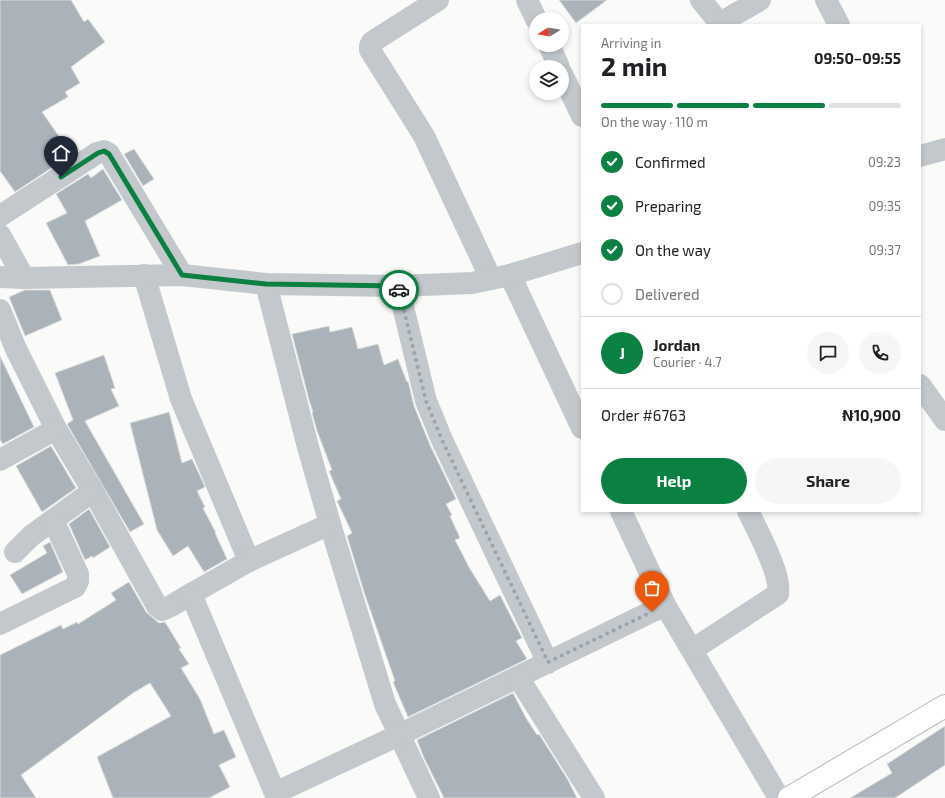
<!DOCTYPE html>
<html lang="en">
<head>
<meta charset="utf-8">
<style>
	body { margin:0; font-family:"Exo 2",sans-serif; background:#f6f6f6; color:#202124; height:100vh; display:flex; flex-direction:column; font-size:15px; white-space:nowrap }
	* { box-sizing:border-box; margin:0 }
	p { font-size:13px; color:#757577 }
	.icon { flex:none; width:22px; height:22px; fill:none; stroke:currentColor; stroke-width:2; stroke-linecap:round; stroke-linejoin:round }
	.map { position:relative; flex:1; overflow:hidden }
	.panel { position:absolute; left:581px; top:24px; width:340px; height:488px; display:flex; flex-direction:column; background:#fff; border-radius:0px; box-shadow:0 2px 6px #0003 }
	.panel>* { flex:none }
	.needle { width:26px; rotate:259deg }
	.buttons { position:absolute; left:529px; top:12px; display:grid; gap:8px }
	.buttons a { display:grid; place-items:center; width:40px; height:40px; border-radius:50%; background:#fff; box-shadow:0 2px 6px #0003; font-size:20px }
	.pin { position:absolute; display:grid; place-items:center; width:34px; height:34px; color:#fff; margin:-41px -17px; border-radius:50% 50% 50% 0; rotate:-45deg; box-shadow:0 0 4px #0007 }
	.pin .icon { rotate:45deg }
	.courier { position:absolute; display:grid; place-items:center; width:40px; height:40px; margin:-20px; border:3px solid #0b8043; border-radius:50%; background:#fff; color:#222; box-shadow:0 1px 5px #0007 }
	.overview em { font-style:normal; font-weight:700 }
	.overview div { display:flex; flex-direction:column-reverse }
	.overview { display:flex; align-items:center; justify-content:space-between; height:68px; padding:0 20px }
	h1 { font-size:26px; font-weight:700; line-height:30px }
	.bar { display:grid; grid-template-columns:repeat(4,1fr); gap:6px 4px; align-content:center; height:48px; padding:0 20px }
	.bar i { height:5px; border-radius:3px; background:#e0e0e0 }
	.bar .on { background:#0b8043 }
	.bar p { grid-column:span 4 }
	.line { display:flex; align-items:center; gap:10px; padding:0 20px; border-top:1px solid #e0e0e0 }
	.line div { flex:1 }
	.round { display:grid; place-items:center; flex:none; width:42px; height:42px; border-radius:21px; background:#f6f6f6 }
	ol { padding:0 20px; list-style:none }
	li { display:flex; align-items:center; gap:12px; height:44px }
	li p { margin-inline-start:auto }
	li .icon { padding:4px; border-radius:50%; background:#0b8043; color:#fff; stroke-width:4 }
	li:last-child { color:#757577 }
	li i { width:22px; height:22px; border:2px solid #e0e0e0; border-radius:50% }
	.cta { display:flex; gap:8px; margin-top:auto; padding:8px 20px }
	.cta a { flex:1; height:46px; border-radius:24px; background:#0b8043; color:#fff; font-size:16px; font-weight:700; line-height:46px; text-align:center }
	.cta a+a { background:#f6f6f6; color:#202124 }
	.map>svg:first-child { display:block }
	.building { fill:#aab3b9; stroke:#dcdcda }
	.lines { fill:none; stroke-linecap:round; stroke-linejoin:round }
	.secondary-casing { stroke:#b3babf; stroke-width:24 }
	.street { stroke:#c3c8cc; stroke-width:22 }
	.secondary { stroke:#fff; stroke-width:22 }
	.done { stroke:#99a4ac; stroke-width:4; stroke-dasharray:0 7.2 }
	.route { stroke:#0b8043; stroke-width:5 }
</style>
</head>
<body>
<div class="map">
<svg width="945" height="798" viewBox="0 0 945 798">
	<rect width="100%" height="100%" fill="#fafaf8"/>
	<g class="building">
		<path d="M 0,0 L 71,0 L 84,22 L 88,19 L 105,42 L 71,67 L 80,83 L 65,92 L 68,97 L 42,112 L 65,145 L 68,144 L 74,153 L 15,192 L 0,171 Z"/>
		<path d="M 559,0 L 607,0 L 576,23 Z"/>
		<path d="M 134,149 L 154,179 L 143,186 L 124,154 Z"/>
		<path d="M 103,169 L 122,200 L 85,221 L 100,256 L 79,264 L 68,265 L 46,223 L 67,213 L 56,194 L 88,174 L 91,178 Z"/>
		<path d="M 25,290 L 50,290 L 62,320 L 25,336 L 9,297 Z"/>
		<path d="M 329,326 L 330,332 L 352,327 L 358,349 L 378,344 L 384,365 L 398,359 L 407,382 L 408,381 L 414,406 L 430,445 L 456,499 L 446,504 L 452,515 L 450,516 L 460,538 L 455,540 L 470,569 L 490,601 L 500,595 L 522,638 L 516,641 L 527,659 L 408,717 L 393,682 L 395,681 L 365,595 L 347,536 L 352,533 L 337,501 L 341,499 L 329,471 L 332,470 L 317,431 L 312,413 L 313,412 L 309,400 L 292,334 Z"/>
		<path d="M 104,355 L 115,388 L 111,389 L 119,406 L 85,421 L 144,524 L 130,532 L 67,424 L 73,420 L 55,373 Z"/>
		<path d="M 0,356 L 34,427 L 3,444 L 0,440 Z"/>
		<path d="M 169,412 L 182,463 L 192,459 L 201,478 L 205,487 L 197,491 L 205,507 L 203,508 L 216,533 L 215,533 L 227,559 L 204,572 L 188,546 L 173,556 L 157,530 L 130,423 Z"/>
		<path d="M 51,446 L 76,488 L 42,512 L 16,466 Z"/>
		<path d="M 89,509 L 110,547 L 93,558 L 92,556 L 85,560 L 69,524 Z"/>
		<path d="M 50,542 L 63,572 L 22,594 L 10,575 L 47,553 L 43,546 Z"/>
		<path d="M 129,582 L 146,612 L 159,623 L 165,622 L 181,648 L 179,649 L 189,664 L 181,668 L 200,699 L 214,734 L 224,730 L 236,757 L 219,765 L 230,787 L 209,798 L 113,798 L 97,757 L 171,716 L 150,683 L 133,693 L 21,775 L 36,798 L 0,798 L 0,655 L 61,625 L 63,629 L 77,622 L 78,624 L 116,600 L 111,593 Z"/>
		<path d="M 513,693 L 526,718 L 537,735 L 539,734 L 568,780 L 577,798 L 444,798 L 424,758 L 417,740 Z"/>
		<path d="M 945,726 L 945,765 L 895,798 L 850,798 L 892,773 L 887,764 Z"/>
	</g>
	<g class="lines">
		<g class="secondary-casing">
			<path id="secondary" d="M 789,798 L 945,706"/>
		</g>
		<g class="street">
			<path d="M 438,0 L 372,42 L 370,46 L 370,50 L 424,136 L 491,279"/>
			<path d="M 527,0 L 536,19"/>
			<path d="M 701,0 L 721,25"/>
			<path d="M 826,0 L 839,25"/>
			<path d="M 720,23 L 760,0"/>
			<path d="M 549,45 L 559,67"/>
			<path d="M 562,74 L 582,116"/>
			<path d="M 920,156 L 945,149"/>
			<path d="M 0,216 L 97,153 L 104,151 L 109,154 L 182,275"/>
			<path d="M 0,235 L 24,278"/>
			<path d="M 144,275 L 181,399 L 249,561"/>
			<path d="M 510,275 L 582,428"/>
			<path d="M 0,277 L 24,278 L 182,275 L 266,284 L 398,286 L 472,283 L 510,275 L 582,253"/>
			<path d="M 266,284 L 308,447 L 330,524 L 385,704 L 429,798"/>
			<path d="M 398,286 L 426,401 L 442,440 L 548,663"/>
			<path d="M 0,310 L 16,349 L 56,429 L 93,491 L 157,606 L 162,610 L 171,606 L 191,594 L 249,561 L 330,524"/>
			<path d="M 920,385 L 945,420"/>
			<path d="M 0,460 L 56,429"/>
			<path d="M 621,511 L 665,605 L 779,798"/>
			<path d="M 15,552 L 31,536 L 93,491"/>
			<path d="M 191,594 L 275,793 L 399,735 L 665,605"/>
			<path d="M 0,624 L 75,587 L 78,581 L 78,574 L 53,520"/>
			<path d="M 692,650 L 778,594 C 782,575 757,530 748,511"/>
			<path d="M 518,677 L 594,798"/>
		</g>
		<use href="#secondary" class="secondary"/>
	</g>
	<g class="lines">
		<path class="done" d="M 399,290 L 426,401 L 442,440 L 548,662 L 652,612"/>
		<path class="route" d="M 61,177 L 98,153 L 104,151 L 109,154 L 182,275 L 266,284 L 398,286 L 399,290"/>
	</g>
</svg>
<div class="buttons">
<a><svg class="needle" viewBox="-14 -14 28 28"><path d="M0-13l5 13h-10z" fill="#e53935"/><path d="M0 13l5-13h-10z" fill="#757577"/></svg></a>
<a><svg class="icon" aria-label="layers" viewBox="0 0 24 24"><path d="M12 4l9 5-9 5-9-5zM3 14l9 5 9-5"/></svg></a>
</div>
<div class="pin" style="left:652px;top:612px;background:#ea580c"><svg class="icon" aria-label="bag" viewBox="0 0 24 24"><path d="M5 8h14l-1 12H6zM9 8a3 3 0 0 1 6 0"/></svg></div>
<div class="pin" style="left:61px;top:177px;background:#1f2937"><svg class="icon" aria-label="home" viewBox="0 0 24 24"><path d="M3 11l9-7 9 7M6 9v11h12V9"/></svg></div>
<div class="courier" style="left:399px;top:290px"><svg class="icon" aria-label="car" viewBox="0 0 24 24"><path d="M5 17H2v-5l4-1 3-4h7l3 4 3 1v5h-3M9 17h6M6 11h13"/><circle cx="7" cy="17" r="2"/><circle cx="17" cy="17" r="2"/></svg></div>
<section class="panel">
<div class="overview"><div><h1>2 min</h1><p>Arriving in</p></div><em>09:50–09:55</em></div>
<div class="bar"><i class="on"></i><i class="on"></i><i class="on"></i><i></i><p>On the way · 110 m</p></div>
<ol>
<li><svg class="icon" aria-label="check" viewBox="0 0 24 24"><path d="M5 12l5 5 9-10"/></svg>Confirmed<p>09:23</p></li>
<li><svg class="icon" aria-label="check" viewBox="0 0 24 24"><path d="M5 12l5 5 9-10"/></svg>Preparing<p>09:35</p></li>
<li><svg class="icon" aria-label="check" viewBox="0 0 24 24"><path d="M5 12l5 5 9-10"/></svg>On the way<p>09:37</p></li>
<li><i></i>Delivered</li>
</ol>
<div class="line" style="height:72px"><b class="round" style="background:#0b8043;color:#fff">J</b><div><b>Jordan</b><p>Courier · 4.7</p></div><a class="round"><svg class="icon" aria-label="chat" viewBox="0 0 24 24"><path d="M4 5h16v11H9l-5 4z"/></svg></a><a class="round"><svg class="icon" aria-label="phone" viewBox="0 0 24 24"><path d="M5 4h4l2 5-3 2q2 4 5 5l2-3 5 2v4C11 20 4 13 5 4z"/></svg></a></div>
<div class="line" style="height:52px"><div>Order #6763</div><b>₦10,900</b></div>
<div class="cta"><a>Help</a><a>Share</a></div>
</section>
</div>
</body>
</html>
